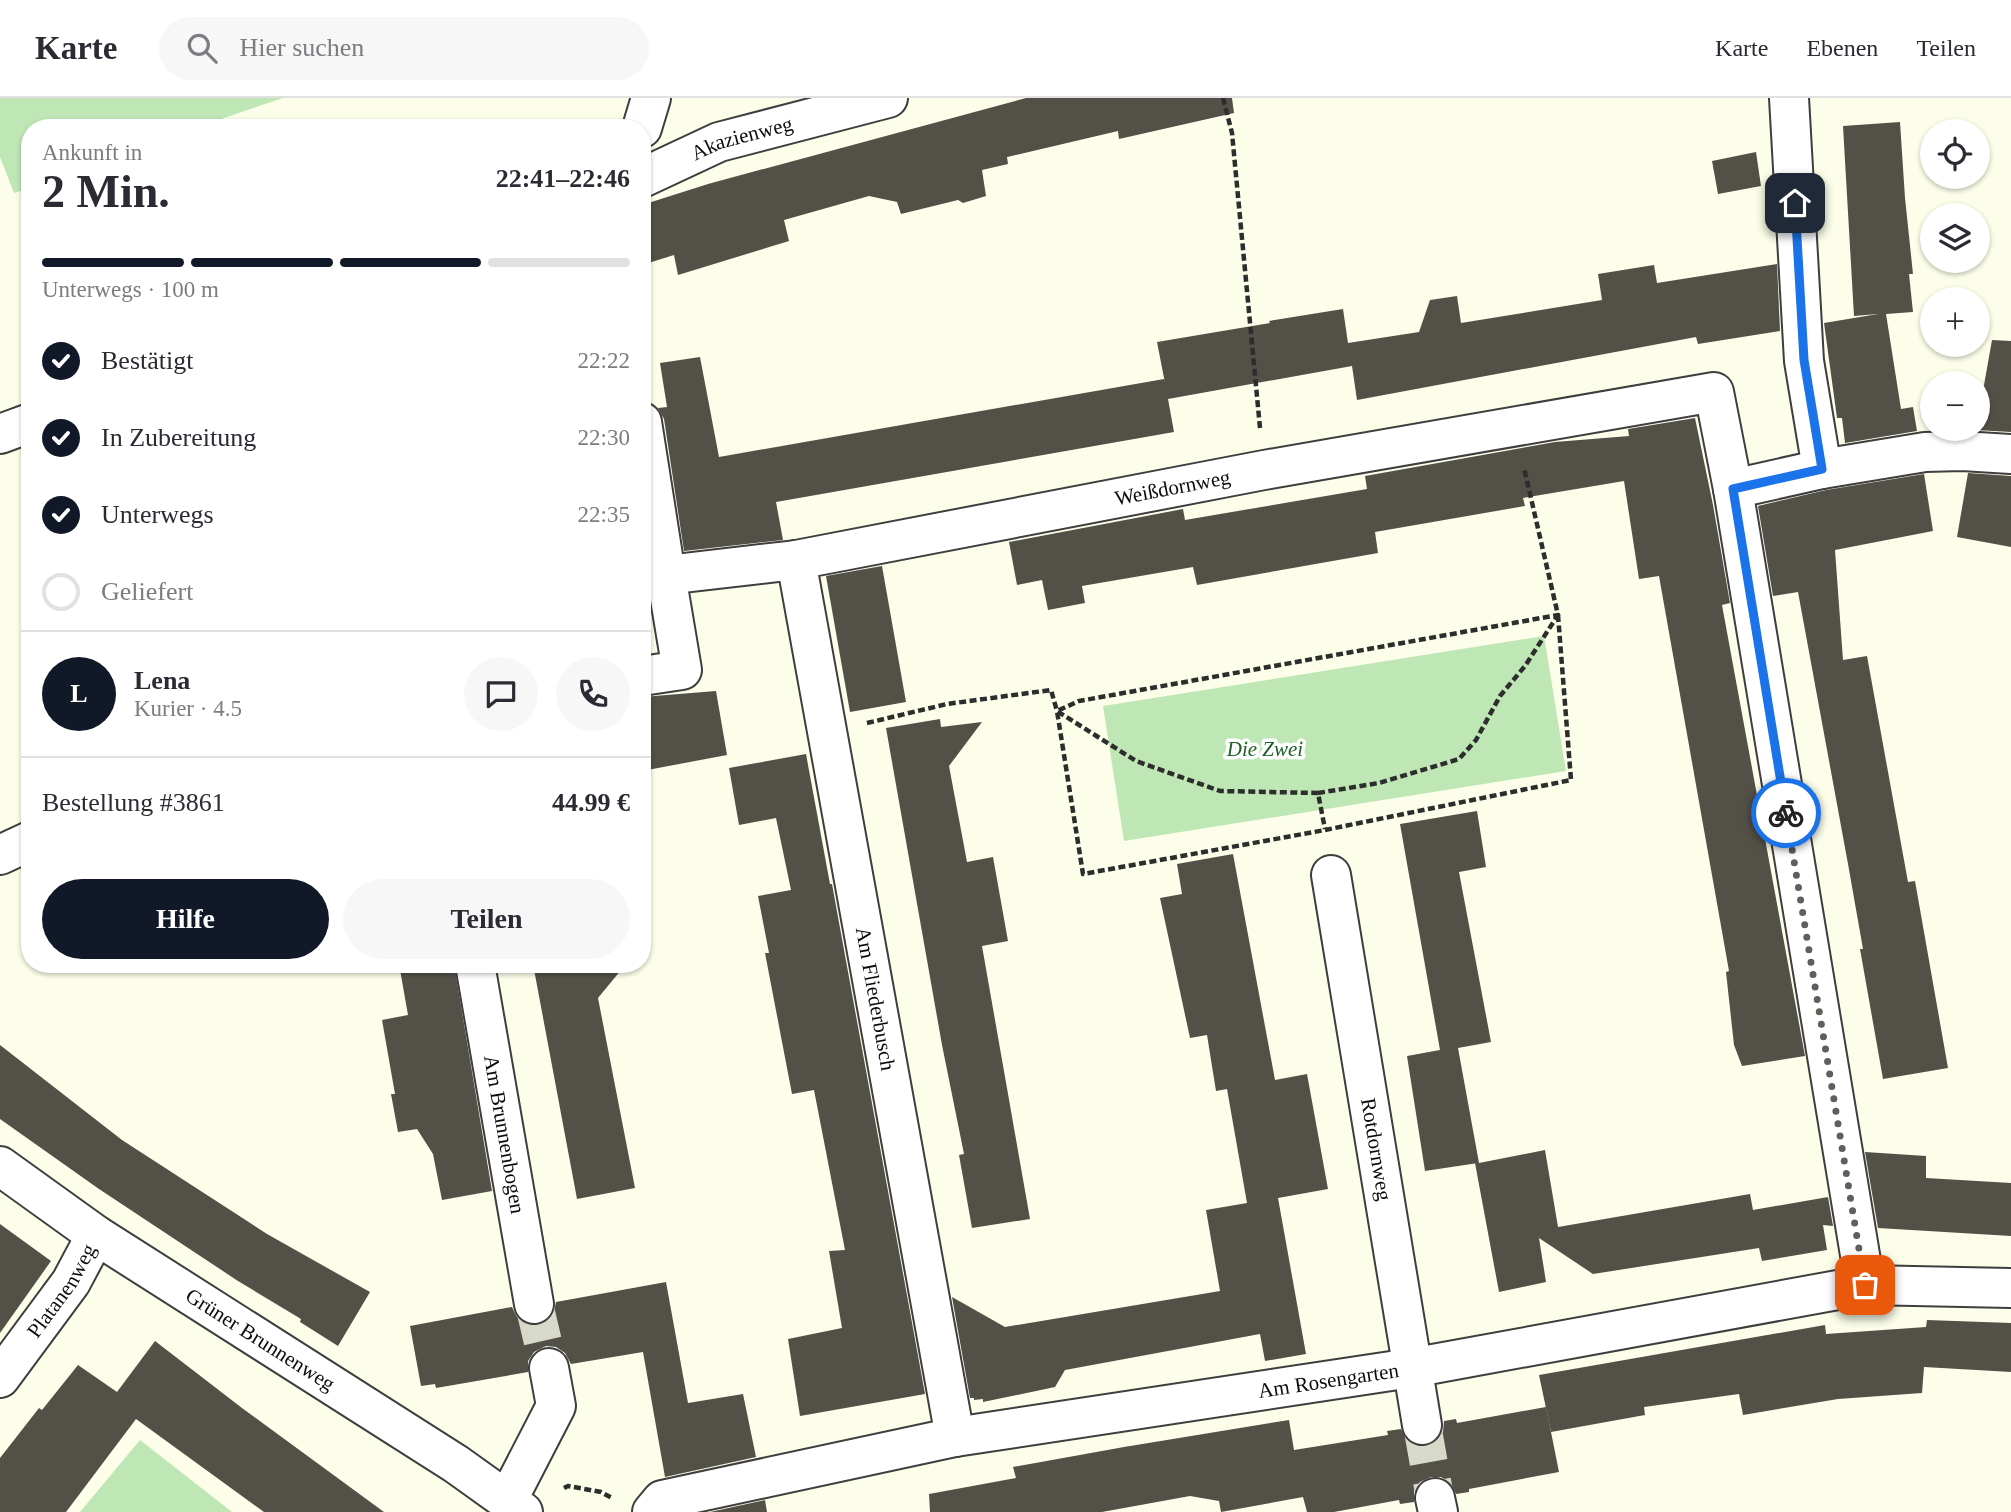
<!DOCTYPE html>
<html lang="de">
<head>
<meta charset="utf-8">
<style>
	body { margin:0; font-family:"Times New Roman",serif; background:#f7f7f7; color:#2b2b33; height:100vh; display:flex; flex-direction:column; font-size:26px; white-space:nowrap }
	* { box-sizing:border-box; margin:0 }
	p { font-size:23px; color:#7c7c81 }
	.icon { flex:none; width:38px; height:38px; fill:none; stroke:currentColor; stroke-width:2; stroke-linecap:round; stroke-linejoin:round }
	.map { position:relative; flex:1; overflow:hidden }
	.sheet { position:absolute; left:21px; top:21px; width:630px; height:854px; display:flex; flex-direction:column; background:#fff; border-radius:28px; box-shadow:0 2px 5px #0004 }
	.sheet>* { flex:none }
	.controls { position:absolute; left:1920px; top:21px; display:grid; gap:14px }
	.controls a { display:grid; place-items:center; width:70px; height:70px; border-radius:50%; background:#fff; box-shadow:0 2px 5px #0004; font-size:35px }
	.pin { position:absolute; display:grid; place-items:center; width:60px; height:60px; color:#fff; margin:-30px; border-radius:14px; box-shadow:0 4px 10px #0006 }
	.courier { position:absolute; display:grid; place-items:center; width:70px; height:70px; margin:-35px; border:5px solid #1a73e8; border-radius:50%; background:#fff; color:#222; box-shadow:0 2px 9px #0007 }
	.overview em { font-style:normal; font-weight:700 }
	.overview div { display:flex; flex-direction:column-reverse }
	.overview { display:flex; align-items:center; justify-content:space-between; height:119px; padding:0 21px }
	h1 { font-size:46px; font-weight:700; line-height:52px }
	.bar { display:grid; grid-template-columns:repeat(4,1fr); gap:10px 7px; align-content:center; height:84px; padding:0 21px }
	.bar i { height:9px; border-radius:5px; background:#e1e1e2 }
	.bar .on { background:#111827 }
	.bar p { grid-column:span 4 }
	.line { display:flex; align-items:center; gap:18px; padding:0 21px; border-top:2px solid #e1e1e2 }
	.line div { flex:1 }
	.round { display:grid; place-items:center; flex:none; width:74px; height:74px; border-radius:37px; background:#f7f7f7 }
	ol { padding:0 21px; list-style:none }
	li { display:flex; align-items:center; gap:21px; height:77px }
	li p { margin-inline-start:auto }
	li .icon { padding:7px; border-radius:50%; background:#111827; color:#fff; stroke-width:4 }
	li:last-child { color:#7c7c81 }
	li i { width:38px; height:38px; border:4px solid #e1e1e2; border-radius:50% }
	.button { display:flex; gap:14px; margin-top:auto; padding:14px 21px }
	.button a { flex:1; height:80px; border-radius:42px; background:#111827; color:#fff; font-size:28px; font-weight:700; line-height:80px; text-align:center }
	.button a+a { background:#f7f7f7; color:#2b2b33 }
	header { display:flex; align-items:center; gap:42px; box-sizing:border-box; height:98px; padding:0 35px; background:#fff; border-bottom:2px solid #e1e1e2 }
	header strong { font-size:33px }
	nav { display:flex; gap:38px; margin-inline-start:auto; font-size:24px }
	.search { width:490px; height:63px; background:#f7f7f7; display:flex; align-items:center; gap:18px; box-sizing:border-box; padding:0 24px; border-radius:38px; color:#7c7c81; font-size:26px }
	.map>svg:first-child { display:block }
	.green { fill:#bfe7b5 }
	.building { fill:#535048 }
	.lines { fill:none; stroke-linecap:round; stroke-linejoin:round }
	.minor-tunnel { stroke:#d8dac9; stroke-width:38; stroke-dasharray:38 19; stroke-linecap:butt }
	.minor-casing { stroke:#3e3e3e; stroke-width:42 }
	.path { stroke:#2d2d2d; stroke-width:4.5; stroke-dasharray:7 3.5; stroke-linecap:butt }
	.minor { stroke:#fff; stroke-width:38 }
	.done { stroke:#5f6059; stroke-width:7; stroke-dasharray:0 12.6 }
	.route { stroke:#1a73e8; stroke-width:9 }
	.labels { text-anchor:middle; stroke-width:7; stroke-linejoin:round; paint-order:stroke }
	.street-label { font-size:21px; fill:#0b0b0b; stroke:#fff }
	.park-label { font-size:21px; font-style:italic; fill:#1e6025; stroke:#fff }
</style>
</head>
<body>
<header>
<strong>Karte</strong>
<div class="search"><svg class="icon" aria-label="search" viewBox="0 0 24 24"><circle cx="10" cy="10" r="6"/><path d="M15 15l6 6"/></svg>Hier suchen</div>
<nav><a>Karte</a><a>Ebenen</a><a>Teilen</a></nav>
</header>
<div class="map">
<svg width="2011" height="1414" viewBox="0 0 2011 1414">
	<rect width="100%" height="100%" fill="#fcfeea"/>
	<g class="green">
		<path d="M 0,0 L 283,0 L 224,20 L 205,30 L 30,30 L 30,90 L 14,95 L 0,59 Z"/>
		<path d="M 1544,538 L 1566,673 L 1124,743 L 1103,608 Z"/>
		<path d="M 140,1342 L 232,1414 L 80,1414 Z"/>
	</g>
	<g class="building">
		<path d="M 1026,0 L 1232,0 L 1234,15 L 1119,41 L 1118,33 L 1007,59 L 1008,66 L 982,72 L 986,98 L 963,105 L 958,102 L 901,116 L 897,104 L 869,98 L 784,122 L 789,143 L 714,166 L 678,177 L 674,157 L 642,167 L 642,107 L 708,86 Z"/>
		<path d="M 1900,24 L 1905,100 L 1913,176 L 1909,176 L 1913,214 L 1886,216 L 1901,311 L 1913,309 L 1917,333 L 1845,345 L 1842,320 L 1837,320 L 1824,225 L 1878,216 L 1854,218 L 1843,28 Z"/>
		<path d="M 1756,54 L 1761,88 L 1718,96 L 1712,63 Z"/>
		<path d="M 1777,166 L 1780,233 L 1698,246 L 1696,239 L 1357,302 L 1352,268 L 1168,301 L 1174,334 L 776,404 L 783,442 L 684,453 L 664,321 L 658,310 L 667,309 L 660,265 L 700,259 L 719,359 L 1164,281 L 1165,285 L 1157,244 L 1270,225 L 1269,223 L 1343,211 L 1348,245 L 1419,234 L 1430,202 L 1457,198 L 1461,225 L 1602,202 L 1598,176 L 1654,167 L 1657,185 Z"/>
		<path d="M 1992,242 L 2011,243 L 2011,334 L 1976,332 Z"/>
		<path d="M 1695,320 L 1713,407 L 1730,505 L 1722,507 L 1805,958 L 1742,968 L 1734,947 L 1726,874 L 1729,873 L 1659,478 L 1639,481 L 1624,383 L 1523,400 L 1525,408 L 1375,434 L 1378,455 L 1197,487 L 1193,469 L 1082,488 L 1085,505 L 1048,512 L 1042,482 L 1017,487 L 1009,444 L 1183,411 L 1185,422 L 1367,391 L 1365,378 L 1555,344 L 1629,338 L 1628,331 Z"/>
		<path d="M 1968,375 L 2011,378 L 2011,449 L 1957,439 Z"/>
		<path d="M 1924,376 L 1933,433 L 1835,452 L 1843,562 L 1867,558 L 1908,784 L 1915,783 L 1948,970 L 1883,981 L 1860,851 L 1863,851 L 1848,766 L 1798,494 L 1773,498 L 1758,408 L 1826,392 Z"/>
		<path d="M 882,468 L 906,604 L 850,614 L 826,478 Z"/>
		<path d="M 716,593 L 727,657 L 642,673 L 642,599 Z"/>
		<path d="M 940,621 L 941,629 L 982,624 L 949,668 L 967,764 L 993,759 L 1008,843 L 982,848 L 1030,1121 L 972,1130 L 959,1057 L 964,1056 L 942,947 L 886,630 Z"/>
		<path d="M 806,656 L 830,786 L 832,786 L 925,1296 L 800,1318 L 788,1241 L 842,1230 L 829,1153 L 845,1152 L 814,992 L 792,996 L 765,855 L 769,855 L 758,798 L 791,792 L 776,720 L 739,727 L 729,670 Z"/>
		<path d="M 1477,713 L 1486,769 L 1459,774 L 1491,944 L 1458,950 L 1479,1065 L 1545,1052 L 1558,1129 L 1750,1096 L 1753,1112 L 1828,1099 L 1833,1128 L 1823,1127 L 1827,1152 L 1762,1163 L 1759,1150 L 1593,1176 L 1539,1140 L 1546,1184 L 1499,1194 L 1475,1065 L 1478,1065 L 1425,1073 L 1407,958 L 1440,952 L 1400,726 Z"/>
		<path d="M 1233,756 L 1275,982 L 1307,976 L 1328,1091 L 1278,1100 L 1306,1256 L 1265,1263 L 1260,1236 L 1065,1272 L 1055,1289 L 983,1304 L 983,1301 L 974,1302 L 974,1300 L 970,1300 L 952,1199 L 1005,1229 L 1220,1193 L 1206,1112 L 1247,1105 L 1227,991 L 1216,993 L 1207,937 L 1190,940 L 1160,800 L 1182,796 L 1177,766 Z"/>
		<path d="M 399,866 L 454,866 L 492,1093 L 442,1102 L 433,1056 L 417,1031 L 398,1034 L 391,996 L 395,996 L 382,922 L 408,917 Z"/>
		<path d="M 533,866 L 626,866 L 598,900 L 635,1090 L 577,1101 Z"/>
		<path d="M 0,947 L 122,1042 L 267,1136 L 370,1194 L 338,1248 L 300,1224 L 301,1221 L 238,1183 L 99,1091 L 0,1021 Z"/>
		<path d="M 1865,1054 L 1926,1058 L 1926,1080 L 2011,1085 L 2011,1138 L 1878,1130 Z"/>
		<path d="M 0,1126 L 51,1163 L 0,1235 Z"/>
		<path d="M 666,1184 L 688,1305 L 743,1296 L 756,1359 L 665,1379 L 643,1254 L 571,1266 L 565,1255 L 556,1249 L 546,1248 L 534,1254 L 528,1263 L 528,1274 L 436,1290 L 435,1286 L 421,1288 L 410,1228 L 512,1209 L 517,1219 L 526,1226 L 538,1227 L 548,1222 L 554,1214 L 556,1204 Z"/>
		<path d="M 1927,1222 L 2011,1225 L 2011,1274 L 1924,1269 L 1922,1295 L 1838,1301 L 1743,1317 L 1739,1296 L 1644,1309 L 1645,1317 L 1551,1334 L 1539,1277 L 1825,1227 L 1826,1236 L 1926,1229 Z"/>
		<path d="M 155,1243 L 242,1310 L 384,1414 L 264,1414 L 136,1321 L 66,1414 L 0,1414 L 0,1360 L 39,1310 L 42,1312 L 78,1267 L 117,1294 Z"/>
		<path d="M 1546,1309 L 1559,1374 L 1469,1391 L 1469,1394 L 1456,1396 L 1451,1385 L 1441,1379 L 1431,1379 L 1420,1384 L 1414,1393 L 1414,1404 L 1400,1406 L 1399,1402 L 1334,1414 L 1307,1414 L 1303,1399 L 1221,1414 L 1219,1403 L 1190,1398 L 1102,1414 L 930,1414 L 929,1396 L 1016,1380 L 1013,1369 L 1124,1349 L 1289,1322 L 1294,1352 L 1388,1337 L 1387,1333 L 1401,1331 L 1406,1341 L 1414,1347 L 1425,1349 L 1436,1343 L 1443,1334 L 1444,1323 L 1456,1321 L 1457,1325 Z"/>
		<path d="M 765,1402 L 767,1414 L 710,1414 Z"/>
	</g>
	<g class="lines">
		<g class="minor-tunnel">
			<path d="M 534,1206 L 549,1270"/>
			<path d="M 1422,1327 L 1435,1400"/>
		</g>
		<g class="minor-casing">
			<g id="minor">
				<path d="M 1789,0 L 1804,263 L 1822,371 L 1733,391 L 1865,1187"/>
				<path d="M 642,30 L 651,0"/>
				<path id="s1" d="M 642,80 L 719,44 L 888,0"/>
				<path d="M 642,324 L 666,477"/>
				<path d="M 0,336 L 30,325"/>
				<path d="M 1822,371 L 1925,354 L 1962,353 L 2011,356"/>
				<path id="s2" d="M 796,462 L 955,1339"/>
				<path id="s3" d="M 642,578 L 682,572 L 666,477 L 796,462 L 1264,372 L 1714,294 L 1733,391"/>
				<path d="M 0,757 L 30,743"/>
				<path id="s4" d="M 1331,777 L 1422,1327"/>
				<path id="s5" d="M 475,866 L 534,1206"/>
				<path id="s6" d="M 0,1068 L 96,1137 L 456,1366 L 523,1414"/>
				<path id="s7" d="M 0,1280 L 71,1184 L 96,1137"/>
				<path d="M 1435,1400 L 1438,1414"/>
				<path d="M 508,1401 L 556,1308 L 549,1270"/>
				<path id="s8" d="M 652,1414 L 662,1402 L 955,1339 L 1411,1270 L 1865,1187 L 2011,1190"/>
			</g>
		</g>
		<g class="path">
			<path d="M 1223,0 L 1232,35 L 1260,330"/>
			<path d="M 1558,517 L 1571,682 L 1325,732 L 1083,776 L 1057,613 L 1079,603 Z"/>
			<path d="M 867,625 L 947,606 L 1051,592 L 1057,613 L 1136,663 L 1220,693 L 1318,695 L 1325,731"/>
			<path d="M 1318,695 L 1379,685 L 1459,661 L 1476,642 L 1500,598 L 1525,568 L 1558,517 L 1524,370"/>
			<path d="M 564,1390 L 568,1388 L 601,1394 L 612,1400"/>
		</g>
		<use href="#minor" class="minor"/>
	</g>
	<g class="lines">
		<path class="done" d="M 1786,715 L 1865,1187"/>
		<path class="route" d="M 1786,715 L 1733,391 L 1822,371 L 1804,262 L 1795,105"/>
	</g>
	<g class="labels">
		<g class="street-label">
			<text dy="7" stroke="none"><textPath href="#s1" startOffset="108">Akazienweg</textPath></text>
			<text dy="7" stroke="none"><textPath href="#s3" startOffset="651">Weißdornweg</textPath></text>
			<text dy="7" stroke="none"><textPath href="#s2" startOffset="446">Am Fliederbusch</textPath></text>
			<text dy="7" stroke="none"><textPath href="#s5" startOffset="173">Am Brunnenbogen</textPath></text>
			<text dy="7" stroke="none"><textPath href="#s4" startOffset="278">Rotdornweg</textPath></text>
			<text dy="7" stroke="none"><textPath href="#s7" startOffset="107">Platanenweg</textPath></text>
			<text dy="7" stroke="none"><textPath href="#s6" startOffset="313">Grüner Brunnenweg</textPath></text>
			<text dy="7" stroke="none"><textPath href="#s8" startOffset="693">Am Rosengarten</textPath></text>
		</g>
		<g class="park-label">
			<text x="1265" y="658">Die Zwei</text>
		</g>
	</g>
</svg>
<div class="controls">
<a><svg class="icon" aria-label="locate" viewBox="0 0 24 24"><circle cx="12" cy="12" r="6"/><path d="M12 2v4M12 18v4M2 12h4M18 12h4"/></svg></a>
<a><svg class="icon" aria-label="layers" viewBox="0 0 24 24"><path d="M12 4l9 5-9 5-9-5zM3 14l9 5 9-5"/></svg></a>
<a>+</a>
<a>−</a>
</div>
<div class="pin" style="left:1865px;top:1187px;background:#ea580c"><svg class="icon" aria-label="bag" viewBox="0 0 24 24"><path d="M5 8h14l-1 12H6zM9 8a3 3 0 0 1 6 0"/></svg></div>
<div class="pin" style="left:1795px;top:105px;background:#1f2937"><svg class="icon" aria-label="home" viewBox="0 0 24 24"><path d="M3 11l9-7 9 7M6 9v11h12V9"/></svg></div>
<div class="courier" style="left:1786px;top:715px"><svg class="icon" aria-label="bike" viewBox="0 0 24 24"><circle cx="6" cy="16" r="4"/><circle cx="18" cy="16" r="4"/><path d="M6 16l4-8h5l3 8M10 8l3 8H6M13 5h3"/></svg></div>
<section class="sheet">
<div class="overview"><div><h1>2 Min.</h1><p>Ankunft in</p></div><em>22:41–22:46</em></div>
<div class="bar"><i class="on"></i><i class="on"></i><i class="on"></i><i></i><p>Unterwegs · 100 m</p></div>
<ol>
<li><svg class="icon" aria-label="check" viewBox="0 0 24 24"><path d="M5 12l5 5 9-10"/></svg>Bestätigt<p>22:22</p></li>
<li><svg class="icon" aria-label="check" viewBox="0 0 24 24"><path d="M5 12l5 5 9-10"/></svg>In Zubereitung<p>22:30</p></li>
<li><svg class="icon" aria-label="check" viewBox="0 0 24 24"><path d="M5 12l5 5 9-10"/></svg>Unterwegs<p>22:35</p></li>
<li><i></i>Geliefert</li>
</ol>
<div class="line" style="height:126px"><b class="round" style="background:#111827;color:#fff">L</b><div><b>Lena</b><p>Kurier · 4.5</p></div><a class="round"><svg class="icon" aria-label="chat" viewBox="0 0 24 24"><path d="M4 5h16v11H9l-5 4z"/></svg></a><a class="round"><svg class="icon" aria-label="phone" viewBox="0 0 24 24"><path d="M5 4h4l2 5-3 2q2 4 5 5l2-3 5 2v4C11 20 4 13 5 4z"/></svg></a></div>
<div class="line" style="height:91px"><div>Bestellung #3861</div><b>44.99 €</b></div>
<div class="button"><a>Hilfe</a><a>Teilen</a></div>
</section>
</div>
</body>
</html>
